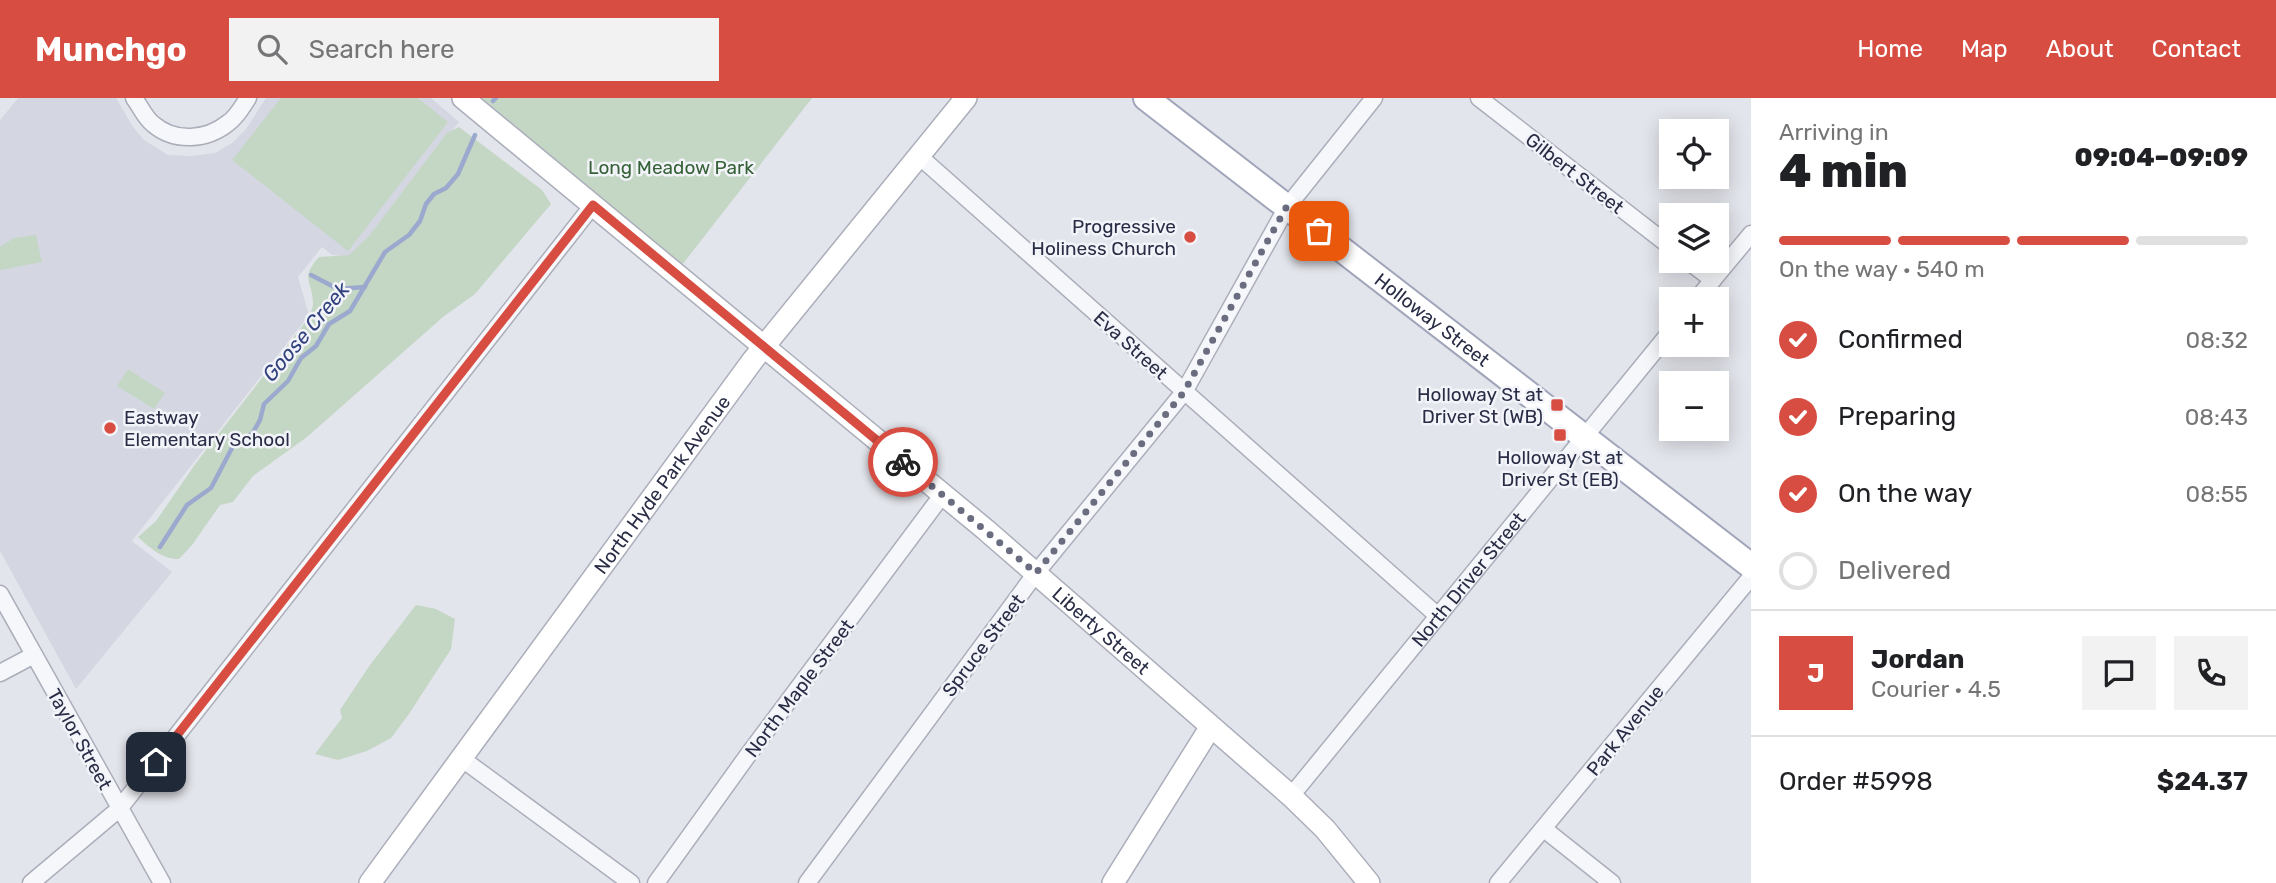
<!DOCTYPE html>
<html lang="en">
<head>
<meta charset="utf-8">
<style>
	body { margin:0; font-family:Rubik,sans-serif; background:#f2f2f2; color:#202124; height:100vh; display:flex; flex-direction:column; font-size:26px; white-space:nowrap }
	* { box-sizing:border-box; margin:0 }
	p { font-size:23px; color:#757577 }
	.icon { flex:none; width:38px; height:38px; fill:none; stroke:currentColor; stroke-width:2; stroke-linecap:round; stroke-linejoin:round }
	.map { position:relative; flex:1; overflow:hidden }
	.side { display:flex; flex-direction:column; background:#fff; width:525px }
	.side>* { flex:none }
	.buttons { position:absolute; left:1659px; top:21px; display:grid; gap:14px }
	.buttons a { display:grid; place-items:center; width:70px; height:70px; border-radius:0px; background:#fff; box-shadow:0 4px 18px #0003; font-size:35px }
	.pin { position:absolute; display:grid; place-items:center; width:60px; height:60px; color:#fff; margin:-30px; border-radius:14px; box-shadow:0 4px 10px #0006 }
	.courier { position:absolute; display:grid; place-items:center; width:70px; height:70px; margin:-35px; border:5px solid #d84d42; border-radius:50%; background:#fff; color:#222; box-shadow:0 2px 9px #0007 }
	.overview em { font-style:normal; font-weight:800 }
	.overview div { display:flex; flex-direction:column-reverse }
	.overview { display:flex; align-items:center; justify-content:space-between; height:119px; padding:0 28px }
	h1 { font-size:46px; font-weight:800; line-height:52px }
	.bar { display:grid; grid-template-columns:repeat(4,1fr); gap:10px 7px; align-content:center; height:84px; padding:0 28px }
	.bar i { height:9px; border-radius:5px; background:#e0e0e0 }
	.bar .on { background:#d84d42 }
	.bar p { grid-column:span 4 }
	.line { display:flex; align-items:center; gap:18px; padding:0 28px; border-top:2px solid #e0e0e0 }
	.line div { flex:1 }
	.round { display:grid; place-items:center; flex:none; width:74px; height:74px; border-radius:0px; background:#f2f2f2 }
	ol { padding:0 28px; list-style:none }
	li { display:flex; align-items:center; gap:21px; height:77px }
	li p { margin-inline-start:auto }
	li .icon { padding:7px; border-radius:50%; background:#d84d42; color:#fff; stroke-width:4 }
	li:last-child { color:#757577 }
	li i { width:38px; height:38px; border:4px solid #e0e0e0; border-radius:50% }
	header { display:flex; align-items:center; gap:42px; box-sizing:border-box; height:98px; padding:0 35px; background:#d84d42; color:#fff }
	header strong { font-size:33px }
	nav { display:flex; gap:38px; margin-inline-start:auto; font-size:24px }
	.search { width:490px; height:63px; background:#f2f2f2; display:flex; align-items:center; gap:18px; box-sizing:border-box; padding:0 24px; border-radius:0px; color:#757577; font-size:26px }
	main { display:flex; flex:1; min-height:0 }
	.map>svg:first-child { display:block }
	.built { fill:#d4d7e1 }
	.green { fill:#c4d6c4 }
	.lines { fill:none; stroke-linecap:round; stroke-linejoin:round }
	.stream { stroke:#9ca9ce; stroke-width:4.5 }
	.street-casing { stroke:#abaeba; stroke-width:19 }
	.secondary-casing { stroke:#abaeba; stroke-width:24 }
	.primary-casing { stroke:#a1a5b9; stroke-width:28 }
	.street { stroke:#f6f7fa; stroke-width:16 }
	.secondary { stroke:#fff; stroke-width:21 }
	.primary { stroke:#fff; stroke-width:24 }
	.done { stroke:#6a6d80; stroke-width:7; stroke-dasharray:0 12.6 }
	.route { stroke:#d84d42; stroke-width:9 }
	.poi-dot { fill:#d84d42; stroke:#f3f4f9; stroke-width:2.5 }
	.labels { text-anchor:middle; stroke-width:5; stroke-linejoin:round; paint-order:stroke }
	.park-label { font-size:19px; fill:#366237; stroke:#f3f4f9 }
	.street-label { font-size:19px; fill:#292d46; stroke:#f3f4f9 }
	.poi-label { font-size:19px; fill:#292d46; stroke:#f3f4f9; text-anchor:end }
	.water-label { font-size:21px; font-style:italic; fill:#30417d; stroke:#f3f4f9 }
</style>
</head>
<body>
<header>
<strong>Munchgo</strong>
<div class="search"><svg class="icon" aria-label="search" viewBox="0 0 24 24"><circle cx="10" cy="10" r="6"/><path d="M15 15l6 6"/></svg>Search here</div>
<nav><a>Home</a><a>Map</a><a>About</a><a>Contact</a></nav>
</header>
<main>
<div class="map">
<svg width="1751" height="785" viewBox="0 0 1751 785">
	<rect width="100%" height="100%" fill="#e3e5ec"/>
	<path class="built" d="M 18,0 L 116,0 L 133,29 L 144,42 L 168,57 L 191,58 L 215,55 L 232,45 L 246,31 L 266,0 L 431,0 L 459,24 L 356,158 L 332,157 L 322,149 L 298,179 L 309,217 L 132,443 L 172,474 L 76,591 L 0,453 L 0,22 Z"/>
	<g class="green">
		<path d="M 281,0 L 418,0 L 448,24 L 348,153 L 232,62 Z"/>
		<path d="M 482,0 L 812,0 L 682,167 Z"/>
		<path d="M 459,29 L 542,92 L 551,106 L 475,196 L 443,219 L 307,339 L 253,378 L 233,404 L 220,407 L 192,447 L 179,461 C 163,462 150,450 138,439 L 156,423 L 196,365 L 307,222 C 309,217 313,211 313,206 C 313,183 299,181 319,159 L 349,157 L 369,138 L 447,35 Z"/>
		<path d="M 36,137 L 42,164 L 0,172 L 0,149 L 14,140 Z"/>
		<path d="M 128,271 L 165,295 L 154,311 L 117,288 Z"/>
		<path d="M 416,507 L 436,511 L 455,521 L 451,551 L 409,616 L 391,640 L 367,653 L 338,662 L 315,656 L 342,620 L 340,612 L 370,567 Z"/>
	</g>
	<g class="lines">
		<g class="stream">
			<path d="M 493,3 L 496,0"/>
			<path d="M 311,177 L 338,191 L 365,189"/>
			<path d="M 160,449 L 187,407 L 211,390 L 233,348 L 252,336 L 260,322 L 264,306 L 288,283 L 301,260 L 316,248 L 329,226 L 350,213 L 385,154 L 409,137 L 420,123 L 426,106 L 434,96 L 446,90 L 458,76 L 475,37"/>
		</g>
		<g class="street-casing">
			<g id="street">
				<path d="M 134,0 C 140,8 145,20 153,26 C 175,45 207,42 228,25 C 237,19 242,9 248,0"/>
				<path d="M 1479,0 L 1671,149"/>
				<path d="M 919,58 L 1438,518"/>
				<path d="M 1688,163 L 1713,182"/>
				<path d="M 1697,201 L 1751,136"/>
				<path d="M 0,496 L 162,785"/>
				<path d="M 0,575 L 34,557"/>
				<path d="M 461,660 L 631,785"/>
				<path id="s1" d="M 1291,698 L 1671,233"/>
				<path d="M 1544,731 L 1612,785"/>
				<path d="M 31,785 L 119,711 L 593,107"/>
				<path d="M 656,785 L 748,657 L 943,396"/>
				<path d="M 807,785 L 1036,475 L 1184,294 L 1287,109 L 1374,0"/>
				<path d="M 1498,785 L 1751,479"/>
			</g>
		</g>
		<g class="secondary-casing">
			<g id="secondary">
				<path id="s2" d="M 463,0 L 986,432 L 1291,698 L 1325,731 L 1369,785"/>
				<path id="s3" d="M 370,785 L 753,262 L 966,0"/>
				<path d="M 1113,785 L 1210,630"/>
			</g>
		</g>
		<g class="primary-casing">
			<g id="primary">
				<path id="s4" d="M 1146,0 L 1751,468"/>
			</g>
		</g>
		<use href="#street" class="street"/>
		<use href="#secondary" class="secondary"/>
		<use href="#primary" class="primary"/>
	</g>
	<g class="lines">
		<path class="done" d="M 903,364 L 1036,475 L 1184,294 L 1287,108 L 1319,133"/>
		<path class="route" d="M 156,664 L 593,107 L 903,364"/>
	</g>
	<g class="poi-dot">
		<circle cx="1190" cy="139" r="7"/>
		<rect x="1550" y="300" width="14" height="14" rx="3.5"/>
		<circle cx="110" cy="330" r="7"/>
		<rect x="1553" y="330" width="14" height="14" rx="3.5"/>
	</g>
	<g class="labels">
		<g class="park-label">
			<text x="671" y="76">Long Meadow Park</text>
		</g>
		<g class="street-label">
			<text transform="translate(1575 75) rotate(38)" y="7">Gilbert Street</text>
			<text dy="7" stroke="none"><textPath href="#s4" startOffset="362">Holloway Street</textPath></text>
			<text transform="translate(1131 247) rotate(42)" y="7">Eva Street</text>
			<text dy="7" stroke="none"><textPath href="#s3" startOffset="494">North Hyde Park Avenue</textPath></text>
			<text dy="7" stroke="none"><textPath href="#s1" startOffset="280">North Driver Street</textPath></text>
			<text dy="7" stroke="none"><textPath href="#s2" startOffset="831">Liberty Street</textPath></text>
			<text transform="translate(983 547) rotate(-53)" y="7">Spruce Street</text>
			<text transform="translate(799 590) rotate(-53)" y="7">North Maple Street</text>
			<text transform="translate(1625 632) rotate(-51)" y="7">Park Avenue</text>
			<text transform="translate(80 641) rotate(61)" y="7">Taylor Street</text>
		</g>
		<g class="poi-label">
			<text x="1176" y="135">Progressive<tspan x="1176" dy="22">Holiness Church</tspan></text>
			<text x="1543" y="303">Holloway St at<tspan x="1543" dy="22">Driver St (WB)</tspan></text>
			<text x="124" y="326" text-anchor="start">Eastway<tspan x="124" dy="22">Elementary School</tspan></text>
			<text x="1560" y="366" text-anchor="middle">Holloway St at<tspan x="1560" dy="22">Driver St (EB)</tspan></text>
		</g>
		<g class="water-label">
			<text transform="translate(306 234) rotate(-50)" y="7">Goose Creek</text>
		</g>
	</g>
</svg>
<div class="buttons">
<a><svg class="icon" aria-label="locate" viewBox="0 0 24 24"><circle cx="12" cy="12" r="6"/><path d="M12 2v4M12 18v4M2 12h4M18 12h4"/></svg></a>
<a><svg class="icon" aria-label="layers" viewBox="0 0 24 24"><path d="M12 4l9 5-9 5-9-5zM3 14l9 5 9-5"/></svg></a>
<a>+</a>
<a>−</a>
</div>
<div class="pin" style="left:1319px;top:133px;background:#ea580c"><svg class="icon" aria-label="bag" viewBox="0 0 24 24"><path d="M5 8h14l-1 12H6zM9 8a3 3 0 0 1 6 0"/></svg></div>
<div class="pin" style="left:156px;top:664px;background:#1f2937"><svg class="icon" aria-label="home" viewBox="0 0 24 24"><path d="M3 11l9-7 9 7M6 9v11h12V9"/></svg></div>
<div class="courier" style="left:903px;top:364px"><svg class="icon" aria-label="bike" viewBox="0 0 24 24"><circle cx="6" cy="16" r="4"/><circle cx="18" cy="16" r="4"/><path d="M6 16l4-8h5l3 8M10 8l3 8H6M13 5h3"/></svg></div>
</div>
<section class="side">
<div class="overview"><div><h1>4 min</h1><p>Arriving in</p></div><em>09:04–09:09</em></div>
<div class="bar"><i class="on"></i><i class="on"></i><i class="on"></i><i></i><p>On the way · 540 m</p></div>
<ol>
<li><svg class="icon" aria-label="check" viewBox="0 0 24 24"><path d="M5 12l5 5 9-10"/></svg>Confirmed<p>08:32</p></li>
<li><svg class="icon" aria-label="check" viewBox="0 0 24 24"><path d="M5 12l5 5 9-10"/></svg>Preparing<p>08:43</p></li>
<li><svg class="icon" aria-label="check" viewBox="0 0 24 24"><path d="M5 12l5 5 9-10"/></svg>On the way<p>08:55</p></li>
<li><i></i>Delivered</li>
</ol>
<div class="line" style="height:126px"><b class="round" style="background:#d84d42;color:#fff">J</b><div><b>Jordan</b><p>Courier · 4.5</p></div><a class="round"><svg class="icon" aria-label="chat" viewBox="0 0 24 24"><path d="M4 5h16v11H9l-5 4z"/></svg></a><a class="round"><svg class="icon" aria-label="phone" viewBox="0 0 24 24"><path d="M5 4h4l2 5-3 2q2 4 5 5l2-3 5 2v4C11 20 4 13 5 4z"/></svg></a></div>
<div class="line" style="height:91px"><div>Order #5998</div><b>$24.37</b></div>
</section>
</main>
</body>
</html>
